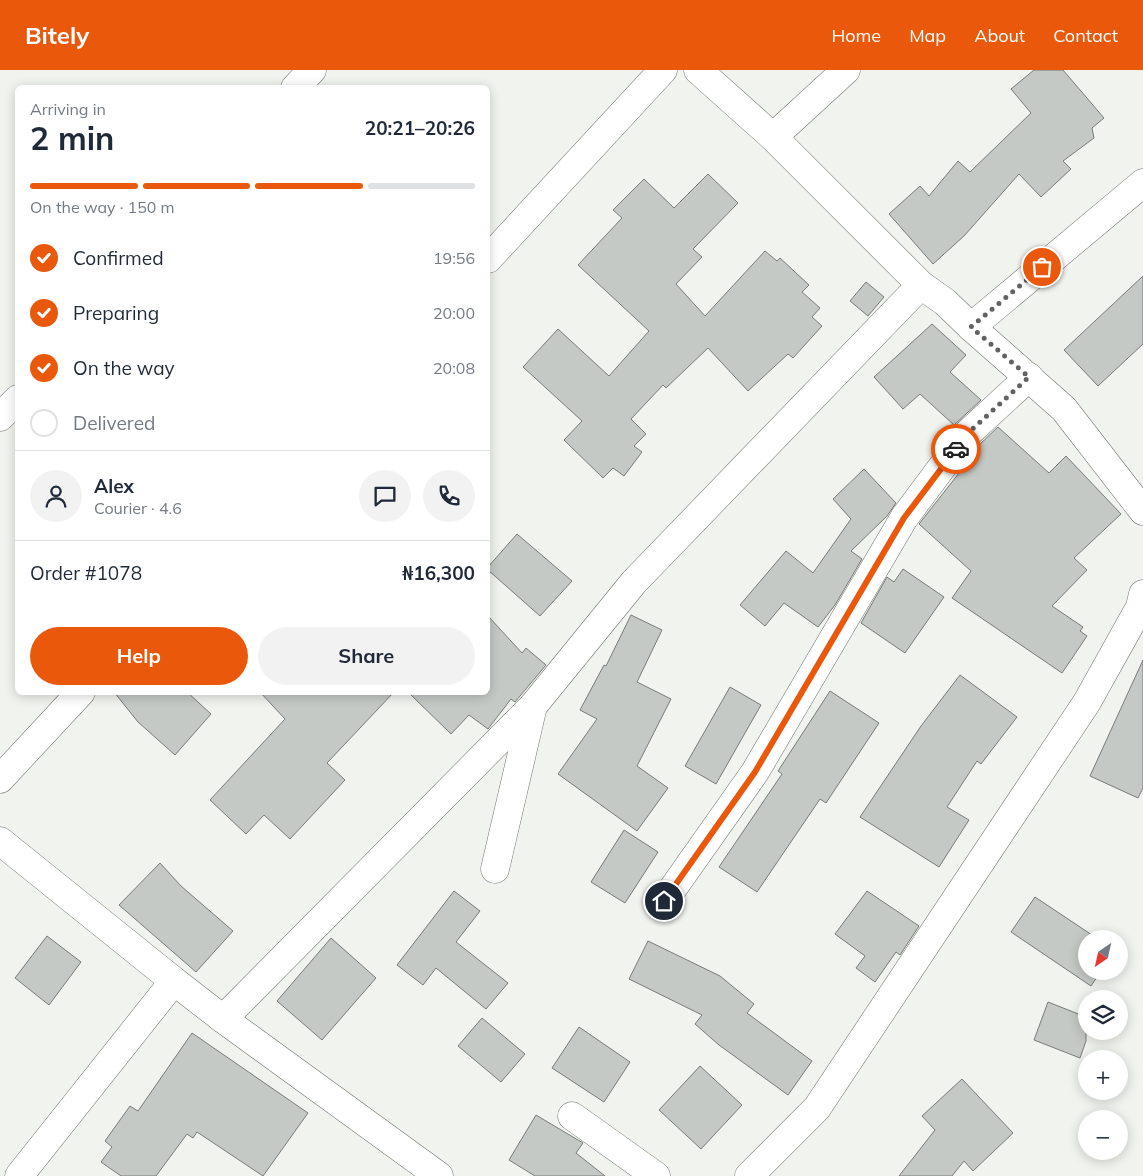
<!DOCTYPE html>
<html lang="en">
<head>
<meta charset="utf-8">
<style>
	body { margin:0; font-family:Mulish,sans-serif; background:#f2f2f3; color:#1f2937; height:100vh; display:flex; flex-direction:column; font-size:19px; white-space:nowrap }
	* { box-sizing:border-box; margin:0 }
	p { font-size:16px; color:#747a83 }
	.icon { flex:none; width:28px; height:28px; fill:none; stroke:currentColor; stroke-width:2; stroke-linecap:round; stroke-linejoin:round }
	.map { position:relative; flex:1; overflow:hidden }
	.drawer { position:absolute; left:15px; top:15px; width:475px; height:610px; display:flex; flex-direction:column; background:#fff; border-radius:8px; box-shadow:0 2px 12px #0003 }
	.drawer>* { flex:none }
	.needle { width:32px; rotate:214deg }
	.fabs { position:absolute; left:1078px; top:860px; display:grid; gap:10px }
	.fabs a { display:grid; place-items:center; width:50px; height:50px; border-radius:50%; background:#fff; box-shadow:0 2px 12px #0003; font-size:25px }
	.pin { position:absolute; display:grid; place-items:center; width:42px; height:42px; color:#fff; margin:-21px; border:2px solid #fff; border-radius:50%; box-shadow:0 1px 5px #0007 }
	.courier { position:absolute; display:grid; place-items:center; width:50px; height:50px; margin:-25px; border:4px solid #ea580c; border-radius:50%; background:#fff; color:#222; box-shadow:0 1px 6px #0007 }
	.summary em { font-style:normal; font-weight:700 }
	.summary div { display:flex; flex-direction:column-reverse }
	.summary { display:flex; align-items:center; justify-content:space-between; height:85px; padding:0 15px }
	h1 { font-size:32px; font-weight:700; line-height:38px }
	.bar { display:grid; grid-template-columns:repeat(4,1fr); gap:8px 5px; align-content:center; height:60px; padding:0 15px }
	.bar i { height:6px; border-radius:4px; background:#e0e1e3 }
	.bar .on { background:#ea580c }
	.bar p { grid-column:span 4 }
	.line { display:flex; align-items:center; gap:12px; padding:0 15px; border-top:1px solid #e0e1e3 }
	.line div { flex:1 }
	.round { display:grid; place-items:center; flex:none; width:52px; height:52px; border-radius:26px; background:#f2f2f3 }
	ol { padding:0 15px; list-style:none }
	li { display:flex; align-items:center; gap:15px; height:55px }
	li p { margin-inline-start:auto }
	li .icon { padding:5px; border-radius:50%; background:#ea580c; color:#fff; stroke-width:4 }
	li:last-child { color:#747a83 }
	li i { width:28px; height:28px; border:2px solid #e0e1e3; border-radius:50% }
	.action { display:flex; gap:10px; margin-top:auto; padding:10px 15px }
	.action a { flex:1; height:58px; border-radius:30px; background:#ea580c; color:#fff; font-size:20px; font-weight:700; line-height:58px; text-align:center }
	.action a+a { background:#f2f2f3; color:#1f2937 }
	header { display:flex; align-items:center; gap:30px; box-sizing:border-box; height:70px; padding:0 25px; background:#ea580c; color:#fff }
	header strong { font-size:24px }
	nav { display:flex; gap:28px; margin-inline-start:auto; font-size:18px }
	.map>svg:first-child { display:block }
	.building { fill:#c4c9c6; stroke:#787c79 }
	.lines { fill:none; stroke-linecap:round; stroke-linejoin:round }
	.street-casing { stroke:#71736f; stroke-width:29 }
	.street { stroke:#fff; stroke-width:28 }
	.done { stroke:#626360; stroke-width:5; stroke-dasharray:0 9 }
	.route { stroke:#ea580c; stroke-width:6 }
</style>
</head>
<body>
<header>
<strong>Bitely</strong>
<nav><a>Home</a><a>Map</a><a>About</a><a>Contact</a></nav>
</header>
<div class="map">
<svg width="1143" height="1106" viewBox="0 0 1143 1106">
	<rect width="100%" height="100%" fill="#f0f3ee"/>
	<g class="building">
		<path d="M 1034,0 L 1063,0 L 1104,48 L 1092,58 L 1094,68 L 1063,91 L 1071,99 L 1041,127 L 1019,104 L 964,166 L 933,194 L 889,144 L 920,116 L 929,126 L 958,91 L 970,102 L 1031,43 L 1011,19 Z"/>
		<path d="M 708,104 L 738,133 L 693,179 L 702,187 L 676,214 L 705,246 L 765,181 L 777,191 L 780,188 L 809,215 L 802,222 L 820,238 L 812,247 L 822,256 L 793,288 L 788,284 L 748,321 L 708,278 L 666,318 L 663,315 L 631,349 L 646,364 L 634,376 L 642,382 L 624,406 L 613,398 L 603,408 L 564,370 L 582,351 L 523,297 L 558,259 L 609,306 L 649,261 L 578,195 L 622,148 L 613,140 L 644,109 L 674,138 Z"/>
		<path d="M 1143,206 L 1143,274 L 1098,316 L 1064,280 Z"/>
		<path d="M 866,212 L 884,227 L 868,246 L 850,231 Z"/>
		<path d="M 932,254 L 966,285 L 950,302 L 981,330 L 954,355 L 920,324 L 903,339 L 874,307 Z"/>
		<path d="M 998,357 L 1049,403 L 1066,386 L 1121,444 L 1074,488 L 1087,500 L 1052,536 L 1083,557 L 1080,561 L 1087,566 L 1062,603 L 952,528 L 971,501 L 919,454 L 978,379 L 978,376 Z"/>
		<path d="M 864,399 L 896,433 L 887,446 L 851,481 L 862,489 L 835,535 L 818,557 L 784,533 L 765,556 L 740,535 L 786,481 L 813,503 L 851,449 L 833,429 Z"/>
		<path d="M 517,464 L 572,511 L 540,546 L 488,500 L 488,497 Z"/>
		<path d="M 903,499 L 944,527 L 905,583 L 861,553 L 887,507 L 894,512 Z"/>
		<path d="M 631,545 L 662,560 L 637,612 L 671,629 L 637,696 L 668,718 L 637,761 L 558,704 L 597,649 L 580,640 L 604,595 L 606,596 Z"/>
		<path d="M 488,546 L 522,583 L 526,578 L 546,595 L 515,632 L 511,629 L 488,659 L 469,645 L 451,664 L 408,622 L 488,622 Z"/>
		<path d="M 1143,590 L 1143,718 L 1138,728 L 1090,706 Z"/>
		<path d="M 960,605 L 1017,647 L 981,694 L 977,691 L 947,737 L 969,750 L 939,797 L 860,747 L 921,656 Z"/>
		<path d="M 730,617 L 761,635 L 716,714 L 685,696 Z"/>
		<path d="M 830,621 L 879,653 L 826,733 L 820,729 L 757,822 L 719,797 L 782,704 L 778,701 Z"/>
		<path d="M 114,622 L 187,622 L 211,644 L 175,685 L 138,652 Z"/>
		<path d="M 260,622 L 394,622 L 327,693 L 345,710 L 290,769 L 264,745 L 246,764 L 210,730 L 285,649 Z"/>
		<path d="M 624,760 L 658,782 L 625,833 L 591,812 Z"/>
		<path d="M 160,793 L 181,816 L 233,861 L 196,902 L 119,835 Z"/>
		<path d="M 454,821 L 480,841 L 456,872 L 508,913 L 486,939 L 436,898 L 423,915 L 397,895 Z"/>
		<path d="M 867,821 L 919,856 L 900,885 L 896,882 L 875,912 L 856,898 L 865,886 L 835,864 Z"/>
		<path d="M 1035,827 L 1098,869 L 1086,869 L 1086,901 L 1101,901 L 1091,916 L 1011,862 Z"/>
		<path d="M 47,866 L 81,892 L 49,935 L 15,908 Z"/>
		<path d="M 331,868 L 376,908 L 322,970 L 277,931 Z"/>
		<path d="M 648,871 L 720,906 L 754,934 L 747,943 L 812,991 L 788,1025 L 719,975 L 695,954 L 702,945 L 629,909 Z"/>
		<path d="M 1048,932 L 1086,947 L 1086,971 L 1080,988 L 1034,970 Z"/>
		<path d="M 482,948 L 525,984 L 501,1012 L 458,976 Z"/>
		<path d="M 579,957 L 630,992 L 604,1032 L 552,998 Z"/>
		<path d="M 192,963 L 308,1043 L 263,1106 L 197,1062 L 193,1068 L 187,1064 L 156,1106 L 121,1106 L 101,1092 L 112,1077 L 105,1071 L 130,1036 L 138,1041 Z"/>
		<path d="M 700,996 L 742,1035 L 701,1079 L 659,1040 Z"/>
		<path d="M 962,1009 L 1013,1063 L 973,1101 L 964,1091 L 952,1106 L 899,1106 L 935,1060 L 922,1046 Z"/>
		<path d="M 536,1045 L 583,1073 L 576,1083 L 605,1106 L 535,1106 L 509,1090 Z"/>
	</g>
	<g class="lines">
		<g class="street-casing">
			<g id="street">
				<path d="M 698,0 L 773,67 L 921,215 L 945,232 L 971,257 L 1143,113"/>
				<path d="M 295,18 L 312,0"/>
				<path d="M 773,67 L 846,0"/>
				<path d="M 488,189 L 663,0"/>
				<path d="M 971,257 L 1064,339 L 1143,441"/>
				<path d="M 0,347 L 18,329"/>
				<path d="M 0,709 L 81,622"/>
				<path d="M 0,771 L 174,911"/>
				<path d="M 495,799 L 533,636 L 634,512 L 921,215"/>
				<path d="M 664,831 L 755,702 L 904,448 L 966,365 L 1029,307"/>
				<path d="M 223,949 L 439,1106"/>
				<path d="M 572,1046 L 656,1106"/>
				<path d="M 19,1106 L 174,911 L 223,949 L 533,636"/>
				<path d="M 749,1106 L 817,1038 L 1087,632 L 1140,537 L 1143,524"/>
			</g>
		</g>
		<use href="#street" class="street"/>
	</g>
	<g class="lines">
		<path class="done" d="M 956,379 L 966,365 L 1029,307 L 971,257 L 1042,197"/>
		<path class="route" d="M 664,831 L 755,702 L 904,448 L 956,379"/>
	</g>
</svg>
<div class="fabs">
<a><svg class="needle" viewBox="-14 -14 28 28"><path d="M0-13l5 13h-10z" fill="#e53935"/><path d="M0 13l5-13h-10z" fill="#747a83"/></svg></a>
<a><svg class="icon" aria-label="layers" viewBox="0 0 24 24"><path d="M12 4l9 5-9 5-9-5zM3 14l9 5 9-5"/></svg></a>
<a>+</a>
<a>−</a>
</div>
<div class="pin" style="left:1042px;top:197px;background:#ea580c"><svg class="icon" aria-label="bag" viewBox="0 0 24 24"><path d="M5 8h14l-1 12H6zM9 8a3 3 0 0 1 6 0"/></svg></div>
<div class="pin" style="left:664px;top:831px;background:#1f2937"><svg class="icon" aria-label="home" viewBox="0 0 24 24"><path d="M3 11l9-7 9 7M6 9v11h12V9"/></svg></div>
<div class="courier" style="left:956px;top:379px"><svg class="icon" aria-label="car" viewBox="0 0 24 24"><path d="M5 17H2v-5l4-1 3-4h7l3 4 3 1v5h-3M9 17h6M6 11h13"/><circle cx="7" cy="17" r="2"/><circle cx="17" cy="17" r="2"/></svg></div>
<section class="drawer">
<div class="summary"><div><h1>2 min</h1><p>Arriving in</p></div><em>20:21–20:26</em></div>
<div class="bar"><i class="on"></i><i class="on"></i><i class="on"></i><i></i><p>On the way · 150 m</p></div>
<ol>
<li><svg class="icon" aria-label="check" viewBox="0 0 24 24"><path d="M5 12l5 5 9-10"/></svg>Confirmed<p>19:56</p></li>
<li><svg class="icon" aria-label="check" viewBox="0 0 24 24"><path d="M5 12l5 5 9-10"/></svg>Preparing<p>20:00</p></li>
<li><svg class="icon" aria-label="check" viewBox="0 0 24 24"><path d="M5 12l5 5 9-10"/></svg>On the way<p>20:08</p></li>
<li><i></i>Delivered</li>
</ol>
<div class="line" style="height:90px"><a class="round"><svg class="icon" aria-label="person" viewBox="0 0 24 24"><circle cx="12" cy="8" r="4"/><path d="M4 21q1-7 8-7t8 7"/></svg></a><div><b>Alex</b><p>Courier · 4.6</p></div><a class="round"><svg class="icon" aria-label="chat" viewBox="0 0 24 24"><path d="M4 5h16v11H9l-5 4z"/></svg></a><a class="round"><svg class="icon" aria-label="phone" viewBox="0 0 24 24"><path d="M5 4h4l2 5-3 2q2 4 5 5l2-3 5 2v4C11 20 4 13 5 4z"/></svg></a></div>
<div class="line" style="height:65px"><div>Order #1078</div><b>₦16,300</b></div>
<div class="action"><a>Help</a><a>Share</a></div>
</section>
</div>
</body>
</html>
